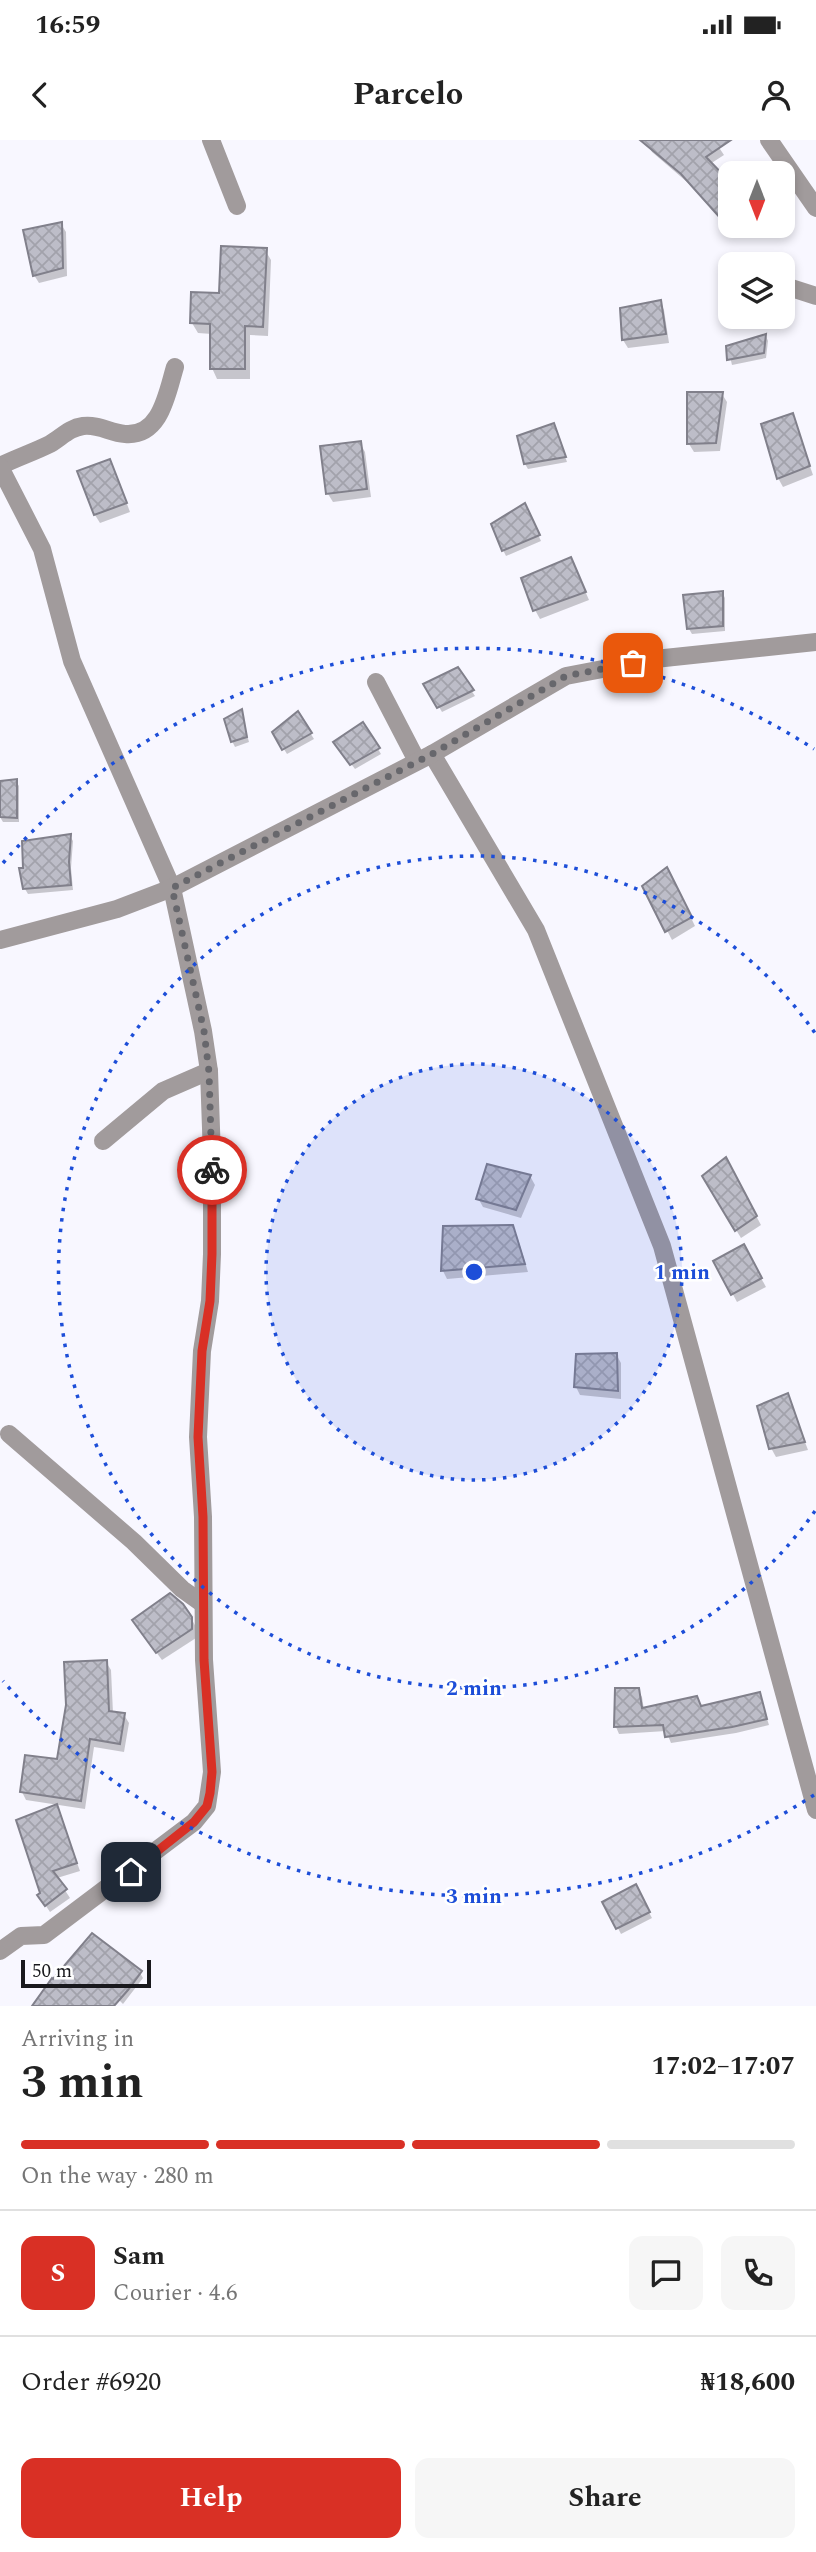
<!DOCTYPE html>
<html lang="en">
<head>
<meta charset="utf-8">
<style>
	body { margin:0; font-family:Spectral,serif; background:#f6f6f6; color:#222; height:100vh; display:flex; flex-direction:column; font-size:26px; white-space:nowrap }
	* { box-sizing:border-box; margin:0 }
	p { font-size:23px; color:#767676 }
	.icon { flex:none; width:38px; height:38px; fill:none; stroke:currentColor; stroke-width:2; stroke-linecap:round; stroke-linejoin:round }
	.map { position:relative; height:1866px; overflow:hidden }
	.details { display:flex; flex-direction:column; background:#fff; flex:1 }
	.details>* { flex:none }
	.needle { width:46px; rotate:180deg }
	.controls { position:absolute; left:718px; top:21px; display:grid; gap:14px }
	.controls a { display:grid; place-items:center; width:77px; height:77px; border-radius:14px; background:#fff; box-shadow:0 4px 10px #0003; font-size:35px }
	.scale { position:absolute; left:21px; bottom:18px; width:130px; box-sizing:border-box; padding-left:7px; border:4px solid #19191d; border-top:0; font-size:19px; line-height:24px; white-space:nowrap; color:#19191d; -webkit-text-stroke:5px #fff; paint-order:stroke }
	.pin { position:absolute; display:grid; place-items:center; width:60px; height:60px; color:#fff; margin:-30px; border-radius:14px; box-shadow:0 4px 10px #0006 }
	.courier { position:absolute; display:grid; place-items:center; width:70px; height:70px; margin:-35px; border:5px solid #d93025; border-radius:50%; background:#fff; color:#222; box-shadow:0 2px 9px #0007 }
	.headline em { font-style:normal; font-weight:700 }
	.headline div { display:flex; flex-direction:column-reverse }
	.headline { display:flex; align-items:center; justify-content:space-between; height:119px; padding:0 21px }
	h1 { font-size:46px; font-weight:700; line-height:52px }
	.bar { display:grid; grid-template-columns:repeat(4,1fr); gap:10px 7px; align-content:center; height:84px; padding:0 21px }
	.bar i { height:9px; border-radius:5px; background:#e0e0e0 }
	.bar .current { background:#d93025 }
	.bar p { grid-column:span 4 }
	.line { display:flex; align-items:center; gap:18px; padding:0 21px; border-top:2px solid #e0e0e0 }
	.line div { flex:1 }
	.round { display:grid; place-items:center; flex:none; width:74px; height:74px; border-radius:14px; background:#f6f6f6 }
	.button { display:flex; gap:14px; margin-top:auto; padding:14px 21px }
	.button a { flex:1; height:80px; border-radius:14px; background:#d93025; color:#fff; font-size:28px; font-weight:700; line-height:80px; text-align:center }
	.button a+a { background:#f6f6f6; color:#222 }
	.status { display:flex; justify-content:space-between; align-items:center; height:49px; padding:0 35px; background:#fff; direction:ltr }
	.status svg { height:19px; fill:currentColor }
	header { display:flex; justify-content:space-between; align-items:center; height:91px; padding:0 21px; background:#fff; font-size:32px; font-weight:700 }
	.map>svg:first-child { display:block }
	.shadow { fill:#0003 }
	.building { fill:url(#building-cross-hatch); stroke:#81808b; stroke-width:2 }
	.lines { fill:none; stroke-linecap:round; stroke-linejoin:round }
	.minor { stroke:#a19b9c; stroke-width:18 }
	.done { stroke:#67676c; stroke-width:7; stroke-dasharray:0 12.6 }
	.route { stroke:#d93025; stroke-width:9 }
	.ring { fill:none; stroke:#1d4ed8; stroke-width:3.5; stroke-dasharray:3.5 7 }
	.centre { fill:#1d4ed8; stroke:#fff; stroke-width:3.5 }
	.ring-label { font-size:21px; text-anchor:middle; font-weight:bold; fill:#1d4ed8; stroke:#fff; stroke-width:5; stroke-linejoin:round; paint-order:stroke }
</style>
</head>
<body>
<div class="status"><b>16:59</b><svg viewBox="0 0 49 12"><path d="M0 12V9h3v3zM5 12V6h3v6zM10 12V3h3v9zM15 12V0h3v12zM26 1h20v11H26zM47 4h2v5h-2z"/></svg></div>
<header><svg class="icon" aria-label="back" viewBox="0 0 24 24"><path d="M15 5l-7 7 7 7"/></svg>Parcelo<svg class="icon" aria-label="person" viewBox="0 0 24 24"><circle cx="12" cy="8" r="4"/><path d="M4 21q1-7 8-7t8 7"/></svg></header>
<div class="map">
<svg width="816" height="1866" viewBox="0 0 816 1866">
	<defs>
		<pattern id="building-cross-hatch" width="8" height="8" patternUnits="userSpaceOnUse" patternTransform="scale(1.75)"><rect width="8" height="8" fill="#bdbdc8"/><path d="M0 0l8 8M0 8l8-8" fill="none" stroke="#a2a2ab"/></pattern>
	</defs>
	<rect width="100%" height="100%" fill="#f8f7ff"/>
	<g class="shadow">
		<path d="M 654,0 L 714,0 L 724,15 L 710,24 L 730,45 L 730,82 L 726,85 L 687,42 L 652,12 L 648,5 Z"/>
		<path d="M 782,60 L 789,69 L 782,75 Z"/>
		<path d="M 61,84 L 66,92 L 67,136 L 39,143 L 34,135 Z"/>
		<path d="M 265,110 L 271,120 L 268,196 L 250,195 L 250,239 L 217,239 L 212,228 L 212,194 L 198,193 L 192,183 Z"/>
		<path d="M 660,162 L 664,170 L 669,203 L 628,208 L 623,200 L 622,170 Z"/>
		<path d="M 766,196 L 768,201 L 766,218 L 732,225 L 728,208 Z"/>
		<path d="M 688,254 L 722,254 L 727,262 L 720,311 L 694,312 L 689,304 Z"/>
		<path d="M 792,275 L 813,335 L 783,347 L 778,338 Z"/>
		<path d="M 556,291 L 567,322 L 528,329 L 525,324 Z"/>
		<path d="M 360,303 L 365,312 L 371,357 L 333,362 L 328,354 Z"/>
		<path d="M 114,329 L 130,372 L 100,383 L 95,375 Z"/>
		<path d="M 527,371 L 541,401 L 506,416 L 503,410 Z"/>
		<path d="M 575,428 L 589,460 L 540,479 L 535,470 Z"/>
		<path d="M 722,452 L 725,458 L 725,491 L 692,494 L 689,489 L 685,457 Z"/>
		<path d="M 457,529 L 475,556 L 442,572 L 426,545 Z"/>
		<path d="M 241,572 L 249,602 L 235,607 L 232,601 Z"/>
		<path d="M 298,574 L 314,599 L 287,614 L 274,593 Z"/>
		<path d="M 363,584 L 381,614 L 355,629 L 339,608 Z"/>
		<path d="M 16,641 L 19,646 L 19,682 L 3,682 L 0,677 L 0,643 Z"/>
		<path d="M 70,696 L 73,701 L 71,728 L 73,750 L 28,754 L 25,749 Z"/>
		<path d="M 671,737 L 695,786 L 672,800 L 644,746 Z"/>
		<path d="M 726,1020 L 761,1085 L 741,1098 L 704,1037 Z"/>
		<path d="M 530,1036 L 535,1045 L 521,1078 L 483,1067 L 478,1058 Z"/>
		<path d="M 512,1087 L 517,1096 L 528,1132 L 447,1139 L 443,1131 L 445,1088 Z"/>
		<path d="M 743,1106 L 766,1147 L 737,1162 L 715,1121 Z"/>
		<path d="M 616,1214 L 621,1223 L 621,1259 L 580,1255 L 576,1247 Z"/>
		<path d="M 787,1255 L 808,1310 L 776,1317 L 771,1308 Z"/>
		<path d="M 191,1478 L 196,1487 L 196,1498 L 162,1520 L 139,1489 Z"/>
		<path d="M 106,1522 L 111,1530 L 113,1573 L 124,1575 L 129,1583 L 124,1612 L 94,1607 L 85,1669 L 26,1660 L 22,1652 L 58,1621 L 68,1565 Z"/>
		<path d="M 617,1550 L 638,1550 L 642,1557 L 644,1570 L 702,1568 L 759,1554 L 769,1585 L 736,1593 L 671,1603 L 666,1591 L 619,1594 L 616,1587 Z"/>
		<path d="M 57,1667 L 80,1731 L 57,1738 L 70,1758 L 50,1772 L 44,1763 L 42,1754 Z"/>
		<path d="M 635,1747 L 652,1778 L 621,1794 L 604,1762 Z"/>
		<path d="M 92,1795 L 140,1833 L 143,1838 L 123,1864 L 119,1860 L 114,1866 L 32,1866 Z"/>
	</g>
	<g class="building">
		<path d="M 640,0 L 731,0 L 706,17 L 730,42 L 730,72 L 721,79 L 681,34 Z"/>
		<path d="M 62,82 L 63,128 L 33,136 L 23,90 Z"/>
		<path d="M 221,106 L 267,108 L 263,187 L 245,186 L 245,229 L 210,229 L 210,184 L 190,183 L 191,152 L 219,153 Z"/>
		<path d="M 661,160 L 666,194 L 622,200 L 620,168 Z"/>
		<path d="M 766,194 L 764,213 L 727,220 L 726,206 Z"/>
		<path d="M 687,252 L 723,252 L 716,303 L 687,304 Z"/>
		<path d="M 793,273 L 810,326 L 777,339 L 761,284 Z"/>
		<path d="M 554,283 L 566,317 L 524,324 L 517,296 Z"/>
		<path d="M 361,301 L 367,349 L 326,354 L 320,306 Z"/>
		<path d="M 110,319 L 127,363 L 94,375 L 77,331 Z"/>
		<path d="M 525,363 L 540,395 L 502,411 L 491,384 Z"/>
		<path d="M 571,417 L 586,452 L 533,471 L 521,438 Z"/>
		<path d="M 723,451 L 723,486 L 687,489 L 683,455 Z"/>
		<path d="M 458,527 L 474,550 L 437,568 L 423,544 Z"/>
		<path d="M 242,569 L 247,597 L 231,602 L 224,579 Z"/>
		<path d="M 298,571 L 312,593 L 282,610 L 272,592 Z"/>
		<path d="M 363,582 L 380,608 L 350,625 L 333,602 Z"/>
		<path d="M 17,639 L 17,678 L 0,677 L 0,641 Z"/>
		<path d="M 71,694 L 69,722 L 71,745 L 23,749 L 19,728 L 23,728 L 22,701 Z"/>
		<path d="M 667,727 L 692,777 L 665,792 L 642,746 Z"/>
		<path d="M 726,1017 L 757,1076 L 735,1091 L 702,1036 Z"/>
		<path d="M 487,1024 L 531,1035 L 516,1070 L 476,1059 Z"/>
		<path d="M 513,1085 L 525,1124 L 441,1131 L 443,1086 Z"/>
		<path d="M 744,1104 L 762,1138 L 731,1155 L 713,1121 Z"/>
		<path d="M 617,1213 L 618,1251 L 574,1247 L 576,1214 Z"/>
		<path d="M 788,1253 L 805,1302 L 769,1309 L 757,1266 Z"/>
		<path d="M 170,1453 L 183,1464 L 192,1477 L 192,1489 L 156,1513 L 132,1480 Z"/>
		<path d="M 107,1520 L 109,1571 L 125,1573 L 120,1604 L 90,1599 L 81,1661 L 20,1652 L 25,1615 L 57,1619 L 66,1565 L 64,1522 Z"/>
		<path d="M 615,1548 L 639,1548 L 642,1568 L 697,1556 L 701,1566 L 760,1552 L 767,1579 L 732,1587 L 665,1597 L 663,1585 L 614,1587 Z"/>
		<path d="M 57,1664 L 77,1723 L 53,1731 L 67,1749 L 45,1766 L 37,1755 L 40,1753 L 16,1680 Z"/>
		<path d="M 636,1744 L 650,1772 L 616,1789 L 602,1762 Z"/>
		<path d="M 92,1793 L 142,1831 L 128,1850 L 114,1866 L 32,1866 L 52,1838 L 53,1839 Z"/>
	</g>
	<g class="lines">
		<g class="minor">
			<path d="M 211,0 L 237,66"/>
			<path d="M 769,0 L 816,68"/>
			<path d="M 782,145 L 816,156"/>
			<path d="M 0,326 C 16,318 34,312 50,304 C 62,297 69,288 83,286 C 99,284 110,293 125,294 C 161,297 167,253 175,227"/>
			<path d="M 0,327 L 42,409 L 72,521 L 172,748 L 203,891 L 209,931 L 212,1017 L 212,1114 L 210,1161 L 202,1211 L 198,1297 L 203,1377 L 204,1520 L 212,1632 L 207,1666 L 194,1682 L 44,1795 L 21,1796 L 0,1811"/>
			<path d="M 376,542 L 417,621"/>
			<path d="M 432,614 L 536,790 L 662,1106 L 816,1670"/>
			<path d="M 0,800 L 117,769 L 172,748 L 432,614 L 566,536 L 655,519 L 816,502"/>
			<path d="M 103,1001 L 163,951 L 209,931"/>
			<path d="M 9,1294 L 134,1402 L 182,1449 L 203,1464"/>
		</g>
	</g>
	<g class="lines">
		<path class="done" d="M 212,1030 L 209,932 L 204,891 L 172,748 L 432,614 L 566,536 L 633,523"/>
		<path class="route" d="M 131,1732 L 194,1682 L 207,1666 L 210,1653 L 212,1632 L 204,1520 L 203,1377 L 198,1297 L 202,1211 L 210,1161 L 212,1114 L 212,1030"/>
	</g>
	<circle cx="474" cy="1132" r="208" fill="#1d4ed8" fill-opacity=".12"/>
	<g class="ring">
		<circle cx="474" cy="1132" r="208"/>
		<path d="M815 1371A416 416 0 1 1 815 893"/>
		<path d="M814 1655A624 624 0 0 1 3 1541M3 723A624 624 0 0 1 814 609"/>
	</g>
	<circle cx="474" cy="1132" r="10" class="centre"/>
	<g class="ring-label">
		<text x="682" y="1139">1 min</text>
		<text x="474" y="1555">2 min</text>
		<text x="474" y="1763">3 min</text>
	</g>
</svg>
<div class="controls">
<a><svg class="needle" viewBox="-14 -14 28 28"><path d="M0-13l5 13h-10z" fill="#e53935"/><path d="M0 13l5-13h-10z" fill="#767676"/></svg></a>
<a><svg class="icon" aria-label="layers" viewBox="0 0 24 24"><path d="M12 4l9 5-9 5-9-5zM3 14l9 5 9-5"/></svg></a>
</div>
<div class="scale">50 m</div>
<div class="pin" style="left:633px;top:523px;background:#ea580c"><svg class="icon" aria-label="bag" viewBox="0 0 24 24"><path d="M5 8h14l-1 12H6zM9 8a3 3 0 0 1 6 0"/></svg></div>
<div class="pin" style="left:131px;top:1732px;background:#1f2937"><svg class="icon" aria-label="home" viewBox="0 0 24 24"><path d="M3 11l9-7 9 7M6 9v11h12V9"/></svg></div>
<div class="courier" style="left:212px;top:1030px"><svg class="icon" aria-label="bike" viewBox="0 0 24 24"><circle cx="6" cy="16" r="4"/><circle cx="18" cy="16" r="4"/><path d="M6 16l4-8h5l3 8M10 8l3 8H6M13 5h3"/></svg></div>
</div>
<section class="details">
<div class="headline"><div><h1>3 min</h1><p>Arriving in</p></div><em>17:02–17:07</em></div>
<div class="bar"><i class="current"></i><i class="current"></i><i class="current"></i><i></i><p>On the way · 280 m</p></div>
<div class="line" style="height:126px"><b class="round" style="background:#d93025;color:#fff">S</b><div><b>Sam</b><p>Courier · 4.6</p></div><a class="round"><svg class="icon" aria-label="chat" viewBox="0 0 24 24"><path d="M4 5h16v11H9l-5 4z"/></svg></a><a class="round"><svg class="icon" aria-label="phone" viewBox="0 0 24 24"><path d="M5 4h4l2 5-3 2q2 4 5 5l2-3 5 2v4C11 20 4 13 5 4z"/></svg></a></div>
<div class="line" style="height:91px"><div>Order #6920</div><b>₦18,600</b></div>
<div class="button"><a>Help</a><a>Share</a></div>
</section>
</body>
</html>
